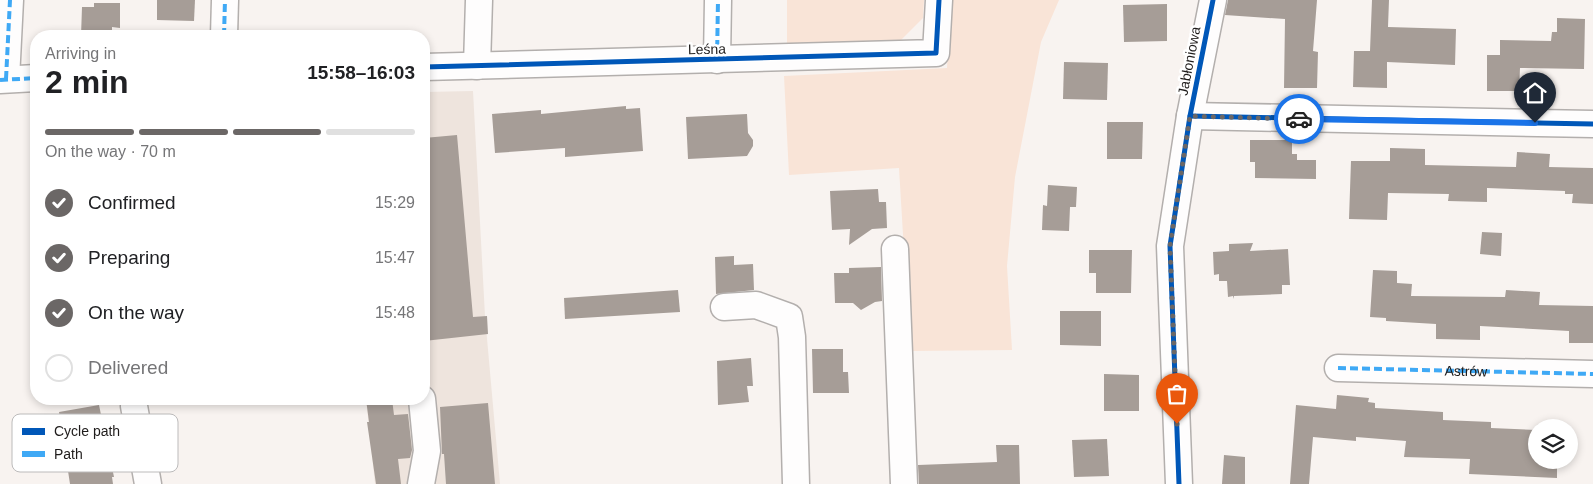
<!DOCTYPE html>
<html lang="en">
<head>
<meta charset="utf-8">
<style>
	body { margin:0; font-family:Helvetica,sans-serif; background:#f6f6f6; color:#202124; height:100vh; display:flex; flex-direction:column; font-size:19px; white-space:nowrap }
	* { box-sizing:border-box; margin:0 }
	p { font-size:16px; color:#757577 }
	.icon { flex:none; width:28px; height:28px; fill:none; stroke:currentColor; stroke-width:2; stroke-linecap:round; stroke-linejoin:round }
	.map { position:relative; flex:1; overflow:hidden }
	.panel { position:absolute; left:30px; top:30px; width:400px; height:375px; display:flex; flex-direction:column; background:#fff; border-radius:20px; box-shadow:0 2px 8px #0003 }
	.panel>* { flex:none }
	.fabs { position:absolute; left:1528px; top:419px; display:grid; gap:10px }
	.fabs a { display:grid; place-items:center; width:50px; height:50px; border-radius:50%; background:#fff; box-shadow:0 2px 8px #0003; font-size:25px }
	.pin { position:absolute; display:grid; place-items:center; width:42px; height:42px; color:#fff; margin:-51px -21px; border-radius:50% 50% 50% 0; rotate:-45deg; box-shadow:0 0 5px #0007 }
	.pin .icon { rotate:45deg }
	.courier { position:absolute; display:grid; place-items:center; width:50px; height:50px; margin:-25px; border:4px solid #1a73e8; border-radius:50%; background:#fff; color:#222; box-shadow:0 1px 6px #0007 }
	.summary em { font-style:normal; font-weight:700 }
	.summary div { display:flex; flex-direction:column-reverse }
	.summary { display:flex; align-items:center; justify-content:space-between; height:85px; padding:0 15px }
	h1 { font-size:32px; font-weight:700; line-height:38px }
	.bar { display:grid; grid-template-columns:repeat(4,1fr); gap:8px 5px; align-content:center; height:60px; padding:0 15px }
	.bar i { height:6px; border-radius:4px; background:#e0e0e0 }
	.bar .on { background:#6b6766 }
	.bar p { grid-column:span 4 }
	ol { padding:0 15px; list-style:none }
	li { display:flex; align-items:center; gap:15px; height:55px }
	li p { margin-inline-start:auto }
	li .icon { padding:5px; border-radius:50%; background:#6b6766; color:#fff; stroke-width:4 }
	li:last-child { color:#757577 }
	li i { width:28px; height:28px; border:2px solid #e0e0e0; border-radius:50% }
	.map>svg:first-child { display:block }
	.built { fill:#eee4dd }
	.green { fill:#f9e4d7 }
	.building { fill:#a69d97 }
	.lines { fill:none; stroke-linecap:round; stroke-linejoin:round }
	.minor-casing { stroke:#b3afad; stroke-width:29 }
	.minor { stroke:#fefdfd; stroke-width:26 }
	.quiet { stroke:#3fa9f5; stroke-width:4; stroke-dasharray:8 4; stroke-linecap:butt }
	.cycleway-casing { stroke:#fff; stroke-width:8 }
	.cycleway { stroke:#0057b8; stroke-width:5 }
	.done { stroke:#6b6766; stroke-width:5; stroke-dasharray:0 9 }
	.route { stroke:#1a73e8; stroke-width:6 }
	.labels { text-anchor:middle; stroke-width:5; stroke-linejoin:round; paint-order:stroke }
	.street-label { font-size:14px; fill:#1f1c1b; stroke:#fff }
	.key { fill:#fff; stroke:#bcbbbb; stroke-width:1 }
	.key-label { font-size:14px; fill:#1f1c1b }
</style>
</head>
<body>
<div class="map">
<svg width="1593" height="484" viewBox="0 0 1593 484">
	<rect width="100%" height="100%" fill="#f8f3f0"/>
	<path class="built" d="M 473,91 L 485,316 L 500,484 L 375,484 L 366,399 L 424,399 L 424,92 Z"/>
	<g class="green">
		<path d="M 787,0 L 924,0 L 923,18 L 895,46 L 787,50 Z"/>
		<path d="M 950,0 L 1059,0 L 1041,42 L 1015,177 L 1007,266 L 1012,350 L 910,351 L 899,168 L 789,175 L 784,76 L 947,68 Z"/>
	</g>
	<g class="building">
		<path d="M 157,0 L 195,0 L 194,21 L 157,20 Z"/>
		<path d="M 1228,0 L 1317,0 L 1313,51 L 1318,52 L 1317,88 L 1284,88 L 1285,19 L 1225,15 Z"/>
		<path d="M 1372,0 L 1389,0 L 1388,27 L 1456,29 L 1455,65 L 1387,62 L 1387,88 L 1353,87 L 1354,51 L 1370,51 Z"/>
		<path d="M 94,3 L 120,3 L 120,28 L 112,27 L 112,36 L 81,36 L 82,7 L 94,7 Z"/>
		<path d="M 1167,4 L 1167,41 L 1124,42 L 1123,5 Z"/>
		<path d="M 1557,18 L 1585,19 L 1584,69 L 1520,68 L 1519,91 L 1487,91 L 1487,55 L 1500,55 L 1500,40 L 1551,41 L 1552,32 L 1557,32 Z"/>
		<path d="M 1064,62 L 1108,63 L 1107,100 L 1063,99 Z"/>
		<path d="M 626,106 L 626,109 L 640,108 L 643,151 L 565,157 L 565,148 L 495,153 L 492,114 L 541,110 L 541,114 Z"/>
		<path d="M 747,114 L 748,133 L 753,140 L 753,146 L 747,156 L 688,159 L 686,117 Z"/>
		<path d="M 1107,122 L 1143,122 L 1142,159 L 1107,159 Z"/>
		<path d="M 457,135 L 473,317 L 487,316 L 488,334 L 424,341 L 424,138 Z"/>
		<path d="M 1250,140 L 1292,140 L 1292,154 L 1297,154 L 1297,160 L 1316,160 L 1316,179 L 1255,178 L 1255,162 L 1250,162 Z"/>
		<path d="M 1390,148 L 1425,149 L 1425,165 L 1516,167 L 1517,152 L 1550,154 L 1549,167 L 1593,168 L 1593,204 L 1572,203 L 1573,194 L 1565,194 L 1565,191 L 1487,188 L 1487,202 L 1448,201 L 1449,194 L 1388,193 L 1387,220 L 1349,219 L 1351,161 L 1390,161 Z"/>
		<path d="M 1048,185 L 1077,187 L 1076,207 L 1070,207 L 1069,231 L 1042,230 L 1043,205 L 1047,206 Z"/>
		<path d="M 878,189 L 879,202 L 886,202 L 887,228 L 872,229 L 849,245 L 850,229 L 832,230 L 830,191 Z"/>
		<path d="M 1482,232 L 1502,233 L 1501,256 L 1480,254 Z"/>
		<path d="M 1253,243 L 1250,251 L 1288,249 L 1290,285 L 1282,285 L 1282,294 L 1234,296 L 1233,299 L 1233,296 L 1228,297 L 1227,281 L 1219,281 L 1219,274 L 1214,275 L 1213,252 L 1229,251 L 1229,244 Z"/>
		<path d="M 1089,250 L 1132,250 L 1131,293 L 1096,293 L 1096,273 L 1089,273 Z"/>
		<path d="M 734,256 L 734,265 L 753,264 L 754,290 L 716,294 L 715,257 Z"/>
		<path d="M 881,267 L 882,301 L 875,302 L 861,310 L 853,303 L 835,303 L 834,273 L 849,273 L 849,268 Z"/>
		<path d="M 1373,270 L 1397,271 L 1397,283 L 1412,284 L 1411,296 L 1505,297 L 1506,290 L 1540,292 L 1539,305 L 1593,306 L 1593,343 L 1569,343 L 1569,331 L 1480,326 L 1480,340 L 1436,339 L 1436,324 L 1386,321 L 1386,318 L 1370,317 Z"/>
		<path d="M 678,290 L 680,312 L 565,319 L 564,298 Z"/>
		<path d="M 1060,311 L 1101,311 L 1101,346 L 1060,345 Z"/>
		<path d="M 812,349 L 843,349 L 843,372 L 848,372 L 849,393 L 813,393 Z"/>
		<path d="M 751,358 L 753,386 L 747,386 L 749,402 L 718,405 L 717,361 Z"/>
		<path d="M 1104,374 L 1139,375 L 1139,411 L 1104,411 Z"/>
		<path d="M 1337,395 L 1369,398 L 1368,402 L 1375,403 L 1375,408 L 1443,412 L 1443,420 L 1491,422 L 1491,428 L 1536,430 L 1536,460 L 1557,460 L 1557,478 L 1469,474 L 1470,459 L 1404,457 L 1406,441 L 1356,437 L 1356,441 L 1313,437 L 1309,484 L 1290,484 L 1296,405 L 1336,409 Z"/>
		<path d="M 366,399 L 392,399 L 394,415 L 408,414 L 412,450 L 410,458 L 398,459 L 401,484 L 376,484 L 367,422 L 369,422 Z"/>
		<path d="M 488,403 L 495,484 L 446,484 L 444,454 L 442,454 L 440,407 Z"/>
		<path d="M 99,405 L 114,477 L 112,477 L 113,484 L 70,484 L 59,412 Z"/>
		<path d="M 1538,424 L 1559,425 L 1559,428 L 1537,428 Z"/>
		<path d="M 1107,439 L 1109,476 L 1074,477 L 1072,440 Z"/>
		<path d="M 996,445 L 1019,445 L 1020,484 L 919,484 L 918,465 L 997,462 Z"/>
		<path d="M 1224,455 L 1245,457 L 1245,484 L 1222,484 Z"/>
	</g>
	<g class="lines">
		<g class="minor-casing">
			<g id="minor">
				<path d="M 224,36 L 225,0"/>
				<path d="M 717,60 L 718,0"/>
				<path d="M 477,66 L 479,0"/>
				<path d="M 424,67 L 936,53 L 939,0"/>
				<path d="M 6,79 L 10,0"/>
				<path d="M 0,80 L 36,78"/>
				<path d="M 1190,116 L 1593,124"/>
				<path d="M 895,249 L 904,484"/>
				<path d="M 724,307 L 756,305 L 789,317 L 792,337 L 796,484"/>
				<path id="s1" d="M 1338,368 L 1593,374"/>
				<path d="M 134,406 L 148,484"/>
				<path d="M 421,484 L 427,451 L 422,399"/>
				<path d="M 1179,484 L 1170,246 L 1190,116 L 1213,0"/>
			</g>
		</g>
		<use href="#minor" class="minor"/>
		<g class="quiet">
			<path d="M 224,36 L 225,0"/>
			<path d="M 717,60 L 718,0"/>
			<path d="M 6,79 L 10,0"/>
			<path d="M 0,80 L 36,78"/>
			<path d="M 1338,368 L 1593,374"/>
		</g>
		<g class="cycleway-casing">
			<g id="cycleway">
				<path d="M 424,67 L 936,53 L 939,0"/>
				<path d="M 1190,116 L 1593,124"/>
				<path d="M 1179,484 L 1170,246 L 1190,116 L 1213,0"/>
			</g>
		</g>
		<use href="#cycleway" class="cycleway"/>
	</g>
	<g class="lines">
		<path class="done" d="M 1177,424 L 1170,246 L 1190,116 L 1299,119"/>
		<path class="route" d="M 1299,119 L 1535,123"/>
	</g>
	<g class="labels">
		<g class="street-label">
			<text transform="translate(707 49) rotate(-1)" y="5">Leśna</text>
			<text transform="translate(1189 61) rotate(-79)" y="5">Jabłoniowa</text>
			<text dy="5" stroke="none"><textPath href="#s1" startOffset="128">Astrów</textPath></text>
		</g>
	</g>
	<rect x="12" y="414" width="166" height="58" rx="8" class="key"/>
	<rect x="22" y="428" width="23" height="7" fill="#0057b8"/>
	<rect x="22" y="451" width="23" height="6" fill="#3fa9f5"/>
	<g class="key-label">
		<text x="54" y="436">Cycle path</text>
		<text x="54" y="459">Path</text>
	</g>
</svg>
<div class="fabs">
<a><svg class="icon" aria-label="layers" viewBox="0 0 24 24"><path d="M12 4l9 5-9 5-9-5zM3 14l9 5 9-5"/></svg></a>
</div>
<div class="pin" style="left:1177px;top:424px;background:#ea580c"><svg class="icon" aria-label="bag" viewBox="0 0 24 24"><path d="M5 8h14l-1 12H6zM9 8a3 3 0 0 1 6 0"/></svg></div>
<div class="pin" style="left:1535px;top:123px;background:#1f2937"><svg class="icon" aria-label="home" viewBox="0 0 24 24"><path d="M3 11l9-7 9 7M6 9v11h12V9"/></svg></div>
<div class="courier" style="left:1299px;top:119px"><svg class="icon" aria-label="car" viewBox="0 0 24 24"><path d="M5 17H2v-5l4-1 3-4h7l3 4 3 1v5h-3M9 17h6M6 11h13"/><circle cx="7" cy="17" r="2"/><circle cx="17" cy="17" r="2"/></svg></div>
<section class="panel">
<div class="summary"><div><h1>2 min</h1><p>Arriving in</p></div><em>15:58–16:03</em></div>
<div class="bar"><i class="on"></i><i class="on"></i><i class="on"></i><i></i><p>On the way · 70 m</p></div>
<ol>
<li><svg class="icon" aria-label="check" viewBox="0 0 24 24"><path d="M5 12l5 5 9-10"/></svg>Confirmed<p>15:29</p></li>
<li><svg class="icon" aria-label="check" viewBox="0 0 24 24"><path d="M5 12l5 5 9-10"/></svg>Preparing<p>15:47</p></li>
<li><svg class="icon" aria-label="check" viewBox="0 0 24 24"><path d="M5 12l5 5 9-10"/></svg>On the way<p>15:48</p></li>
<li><i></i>Delivered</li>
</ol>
</section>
</div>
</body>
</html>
